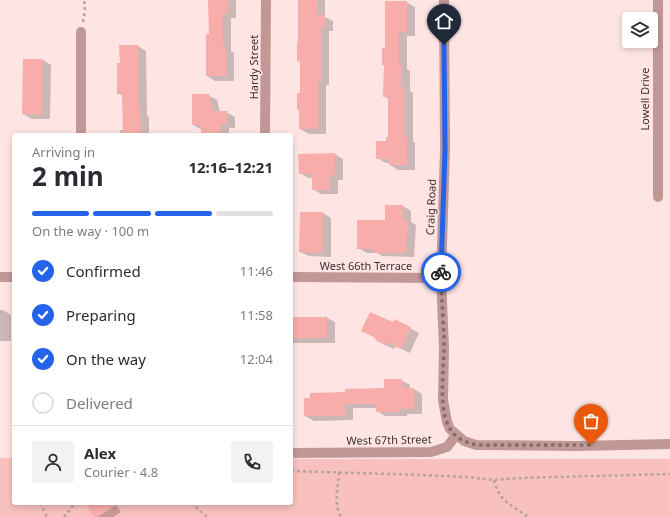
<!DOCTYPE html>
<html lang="en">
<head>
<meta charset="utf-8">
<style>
	body { margin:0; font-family:"Noto Sans",sans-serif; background:#f2f2f3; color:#2b2b33; height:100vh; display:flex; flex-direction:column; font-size:15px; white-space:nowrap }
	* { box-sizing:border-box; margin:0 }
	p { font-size:13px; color:#7c7c81 }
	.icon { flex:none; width:22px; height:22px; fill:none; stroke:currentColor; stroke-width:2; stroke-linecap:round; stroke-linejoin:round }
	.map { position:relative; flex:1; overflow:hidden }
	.details { position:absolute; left:12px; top:133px; width:281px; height:372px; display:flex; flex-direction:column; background:#fff; border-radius:4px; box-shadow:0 2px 6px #0003 }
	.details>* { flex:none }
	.tools { position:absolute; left:622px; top:12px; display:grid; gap:8px }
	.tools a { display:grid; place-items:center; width:36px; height:36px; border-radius:4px; background:#fff; box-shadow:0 2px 6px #0003; font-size:20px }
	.pin { position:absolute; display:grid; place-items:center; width:34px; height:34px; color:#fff; margin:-41px -17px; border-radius:50% 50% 50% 0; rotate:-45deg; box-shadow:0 0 4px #0007 }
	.pin .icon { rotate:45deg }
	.courier { position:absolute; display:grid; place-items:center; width:40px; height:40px; margin:-20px; border:3px solid #2563eb; border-radius:50%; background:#fff; color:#222; box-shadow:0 1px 5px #0007 }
	.summary em { font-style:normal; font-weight:700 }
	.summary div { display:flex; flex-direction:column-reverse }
	.summary { display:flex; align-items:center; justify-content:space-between; height:68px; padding:0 20px }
	h1 { font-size:26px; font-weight:700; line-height:30px }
	.bar { display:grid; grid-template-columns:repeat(4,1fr); gap:6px 4px; align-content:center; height:48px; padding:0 20px }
	.bar i { height:5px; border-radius:3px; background:#e1e1e2 }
	.bar .current { background:#2563eb }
	.bar p { grid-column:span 4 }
	.line { display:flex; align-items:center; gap:10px; padding:0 20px; border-top:1px solid #e1e1e2 }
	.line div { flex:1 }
	.round { display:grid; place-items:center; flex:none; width:42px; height:42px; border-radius:4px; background:#f2f2f3 }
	ol { padding:0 20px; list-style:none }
	li { display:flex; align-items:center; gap:12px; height:44px }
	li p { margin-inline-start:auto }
	li .icon { padding:4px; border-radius:50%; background:#2563eb; color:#fff; stroke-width:4 }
	li:last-child { color:#7c7c81 }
	li i { width:22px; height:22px; border:2px solid #e1e1e2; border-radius:50% }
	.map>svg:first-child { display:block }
	.green { fill:#f9c1be }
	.shadow { fill:#0003 }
	.building { fill:#f8adaa }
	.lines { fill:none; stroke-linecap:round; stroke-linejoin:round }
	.path { stroke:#b6a2a1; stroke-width:2.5; stroke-dasharray:3 3; stroke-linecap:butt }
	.minor { stroke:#c29896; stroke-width:10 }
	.done { stroke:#806f6e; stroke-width:4; stroke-dasharray:0 7.2 }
	.route { stroke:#2563eb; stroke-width:5 }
	.labels { text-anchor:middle; stroke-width:3; stroke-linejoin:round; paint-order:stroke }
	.street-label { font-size:11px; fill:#3c302f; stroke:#fee5e3 }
</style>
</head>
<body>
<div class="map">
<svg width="670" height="517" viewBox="0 0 670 517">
	<rect width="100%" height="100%" fill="#fee5e3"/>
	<path class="green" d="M 0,458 L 14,458 L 14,503 L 291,503 L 291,459 L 670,459 L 670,517 L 0,517 Z"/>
	<g class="shadow">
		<path d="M 209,0 L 236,0 L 236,18 L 231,18 L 231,51 L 234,53 L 234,81 L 215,81 L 207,76 L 210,35 Z"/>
		<path d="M 299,0 L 325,0 L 325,17 L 333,21 L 333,31 L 329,31 L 329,85 L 326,85 L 326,134 L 309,134 L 300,129 L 300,111 L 298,110 L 301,94 L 301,63 L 298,60 L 299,44 Z"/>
		<path d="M 406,2 L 415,7 L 415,36 L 407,36 L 407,69 L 410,71 L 410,91 L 413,93 L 413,142 L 415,143 L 415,170 L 398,170 L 390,165 L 390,163 L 386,163 L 377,158 L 389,138 L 389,99 L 384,96 L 385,66 L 383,65 L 386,49 Z"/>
		<path d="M 138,46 L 146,51 L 147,116 L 149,117 L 149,135 L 120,135 L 120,130 L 124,130 L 123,96 L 118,93 L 121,64 Z"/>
		<path d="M 43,60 L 51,65 L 50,119 L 32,119 L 23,114 Z"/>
		<path d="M 208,95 L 217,100 L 220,112 L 226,112 L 235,117 L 235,128 L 229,128 L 229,135 L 202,135 L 202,130 L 193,125 Z"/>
		<path d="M 335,154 L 343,159 L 343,180 L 338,180 L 338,194 L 321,194 L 313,189 L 313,178 L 308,178 L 300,173 Z"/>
		<path d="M 12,158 L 14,158 L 14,203 L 12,202 Z"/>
		<path d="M 386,206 L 403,206 L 411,211 L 411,222 L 416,225 L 414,257 L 382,256 L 377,253 L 367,253 L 358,248 L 386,221 Z"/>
		<path d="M 323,213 L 331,218 L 331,257 L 309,256 L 300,252 Z"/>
		<path d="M 0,310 L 3,310 L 11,315 L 11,341 L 0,341 Z"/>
		<path d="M 291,318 L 327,318 L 335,322 L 335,343 L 291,343 Z"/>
		<path d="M 393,324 L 410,328 L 419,333 L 410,353 L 395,346 L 394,349 L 385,345 L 377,339 L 363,331 Z"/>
		<path d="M 401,380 L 410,385 L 410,389 L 414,389 L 422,394 L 422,414 L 407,414 L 407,416 L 385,416 L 377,411 L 377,408 L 353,408 L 353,420 L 314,421 L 305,416 L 346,393 L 385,389 Z"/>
		<path d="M 86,503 L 115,503 L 121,512 L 113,517 L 95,517 Z"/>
	</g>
	<g class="building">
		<path d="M 208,0 L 228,0 L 228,14 L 223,14 L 223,47 L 226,47 L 226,76 L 206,76 L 206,34 L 209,34 Z"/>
		<path d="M 298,0 L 317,0 L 317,15 L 325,15 L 325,27 L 321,27 L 321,81 L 318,81 L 318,129 L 299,129 L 299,110 L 297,110 L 297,93 L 300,93 L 300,61 L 297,61 L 297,43 L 298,43 Z"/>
		<path d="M 385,1 L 407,1 L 407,32 L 399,32 L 399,65 L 402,65 L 401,87 L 404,87 L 404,137 L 407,137 L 407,165 L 389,165 L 389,159 L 376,159 L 376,141 L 386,141 L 386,137 L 388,137 L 388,97 L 383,97 L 384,65 L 382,65 L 382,48 L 385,48 Z"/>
		<path d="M 119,45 L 138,45 L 139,111 L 140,111 L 141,135 L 123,135 L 122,94 L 117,94 L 117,63 L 120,63 Z"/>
		<path d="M 23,59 L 43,59 L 42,115 L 22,114 Z"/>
		<path d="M 192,94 L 209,94 L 213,111 L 227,111 L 227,124 L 221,124 L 220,135 L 201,135 L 201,125 L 192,125 Z"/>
		<path d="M 335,153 L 335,175 L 329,176 L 330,190 L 312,190 L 312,174 L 299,174 L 298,154 Z"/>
		<path d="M 385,205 L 403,205 L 403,219 L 408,219 L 406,253 L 385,253 L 373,252 L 373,249 L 357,249 L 357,220 L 385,220 Z"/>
		<path d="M 300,212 L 323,212 L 323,253 L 299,252 Z"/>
		<path d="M 370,312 L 393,322 L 394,319 L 411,327 L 401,349 L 387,342 L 385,345 L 375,340 L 376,338 L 361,331 Z"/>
		<rect x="291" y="317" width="36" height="21"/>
		<path d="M 384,379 L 402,379 L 402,388 L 414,388 L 414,409 L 399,409 L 399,412 L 376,412 L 376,404 L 345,404 L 345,416 L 304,416 L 304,398 L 310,398 L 310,393 L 345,392 L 345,389 L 384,388 Z"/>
		<path d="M 85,503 L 119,503 L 98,517 L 94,517 Z"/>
	</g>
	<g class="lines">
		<g class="path">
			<path d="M 83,22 L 85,10 L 84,0"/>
			<path d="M 291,471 L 423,475 L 466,477 L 494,480 L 518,478 L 670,474"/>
			<path d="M 339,472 C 338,489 333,502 341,517"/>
			<path d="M 494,480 C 499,502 511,504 528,517"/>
			<path d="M 40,503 L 47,517"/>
			<path d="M 191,503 L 207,517"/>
			<path d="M 64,517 L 75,503"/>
		</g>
		<g class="minor">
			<path d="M 444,0 L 445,149 L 441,278 L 444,348 L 443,400 L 447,422 L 450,429 L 464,441 L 476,445 L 576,446 L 670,444"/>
			<path d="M 658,0 L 658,197"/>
			<path d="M 81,32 L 81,135"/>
			<path d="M 265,135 L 266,0"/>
			<path d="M 0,277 L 14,277"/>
			<path d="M 291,277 L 441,278"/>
			<path d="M 291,453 L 431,452 L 447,447 L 456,435"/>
		</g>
	</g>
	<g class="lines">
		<path class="done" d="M 441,272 C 441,297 444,323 444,348 C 444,371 438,407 449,427 C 454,438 465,442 476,445 L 591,445"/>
		<path class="route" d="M 441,272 L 445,149 L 444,45"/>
	</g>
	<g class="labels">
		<g class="street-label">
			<text transform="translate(254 67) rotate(-90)" y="4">Hardy Street</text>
			<text transform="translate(645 99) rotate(-90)" y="4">Lowell Drive</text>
			<text transform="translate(431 207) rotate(-88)" y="4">Craig Road</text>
			<text x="366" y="270">West 66th Terrace</text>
			<text transform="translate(389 440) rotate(-1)" y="4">West 67th Street</text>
		</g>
	</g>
</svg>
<div class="tools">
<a><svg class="icon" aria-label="layers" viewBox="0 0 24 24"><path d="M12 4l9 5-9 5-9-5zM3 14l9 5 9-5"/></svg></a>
</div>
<div class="pin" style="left:591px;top:445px;background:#ea580c"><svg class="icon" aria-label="bag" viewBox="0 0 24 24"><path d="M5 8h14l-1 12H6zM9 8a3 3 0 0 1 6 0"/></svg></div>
<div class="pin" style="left:444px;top:45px;background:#1f2937"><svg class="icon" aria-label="home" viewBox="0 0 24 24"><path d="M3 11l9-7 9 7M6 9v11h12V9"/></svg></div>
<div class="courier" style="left:441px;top:272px"><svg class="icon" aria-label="bike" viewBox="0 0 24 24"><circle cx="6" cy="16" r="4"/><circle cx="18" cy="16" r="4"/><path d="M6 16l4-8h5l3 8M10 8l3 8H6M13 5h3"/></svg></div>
<section class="details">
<div class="summary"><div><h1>2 min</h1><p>Arriving in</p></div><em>12:16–12:21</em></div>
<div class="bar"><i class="current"></i><i class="current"></i><i class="current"></i><i></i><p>On the way · 100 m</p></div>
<ol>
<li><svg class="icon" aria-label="check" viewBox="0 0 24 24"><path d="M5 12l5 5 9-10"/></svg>Confirmed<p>11:46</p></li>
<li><svg class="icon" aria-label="check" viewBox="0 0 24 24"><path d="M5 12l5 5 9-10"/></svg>Preparing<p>11:58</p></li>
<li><svg class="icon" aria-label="check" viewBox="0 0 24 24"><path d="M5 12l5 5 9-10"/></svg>On the way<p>12:04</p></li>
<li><i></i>Delivered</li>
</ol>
<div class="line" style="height:72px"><a class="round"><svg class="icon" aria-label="person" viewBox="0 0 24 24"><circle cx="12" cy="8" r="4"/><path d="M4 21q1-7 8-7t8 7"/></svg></a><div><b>Alex</b><p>Courier · 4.8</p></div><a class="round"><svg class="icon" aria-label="phone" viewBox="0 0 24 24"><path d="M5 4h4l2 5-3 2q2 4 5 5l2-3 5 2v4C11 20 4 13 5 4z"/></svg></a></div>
</section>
</div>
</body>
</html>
